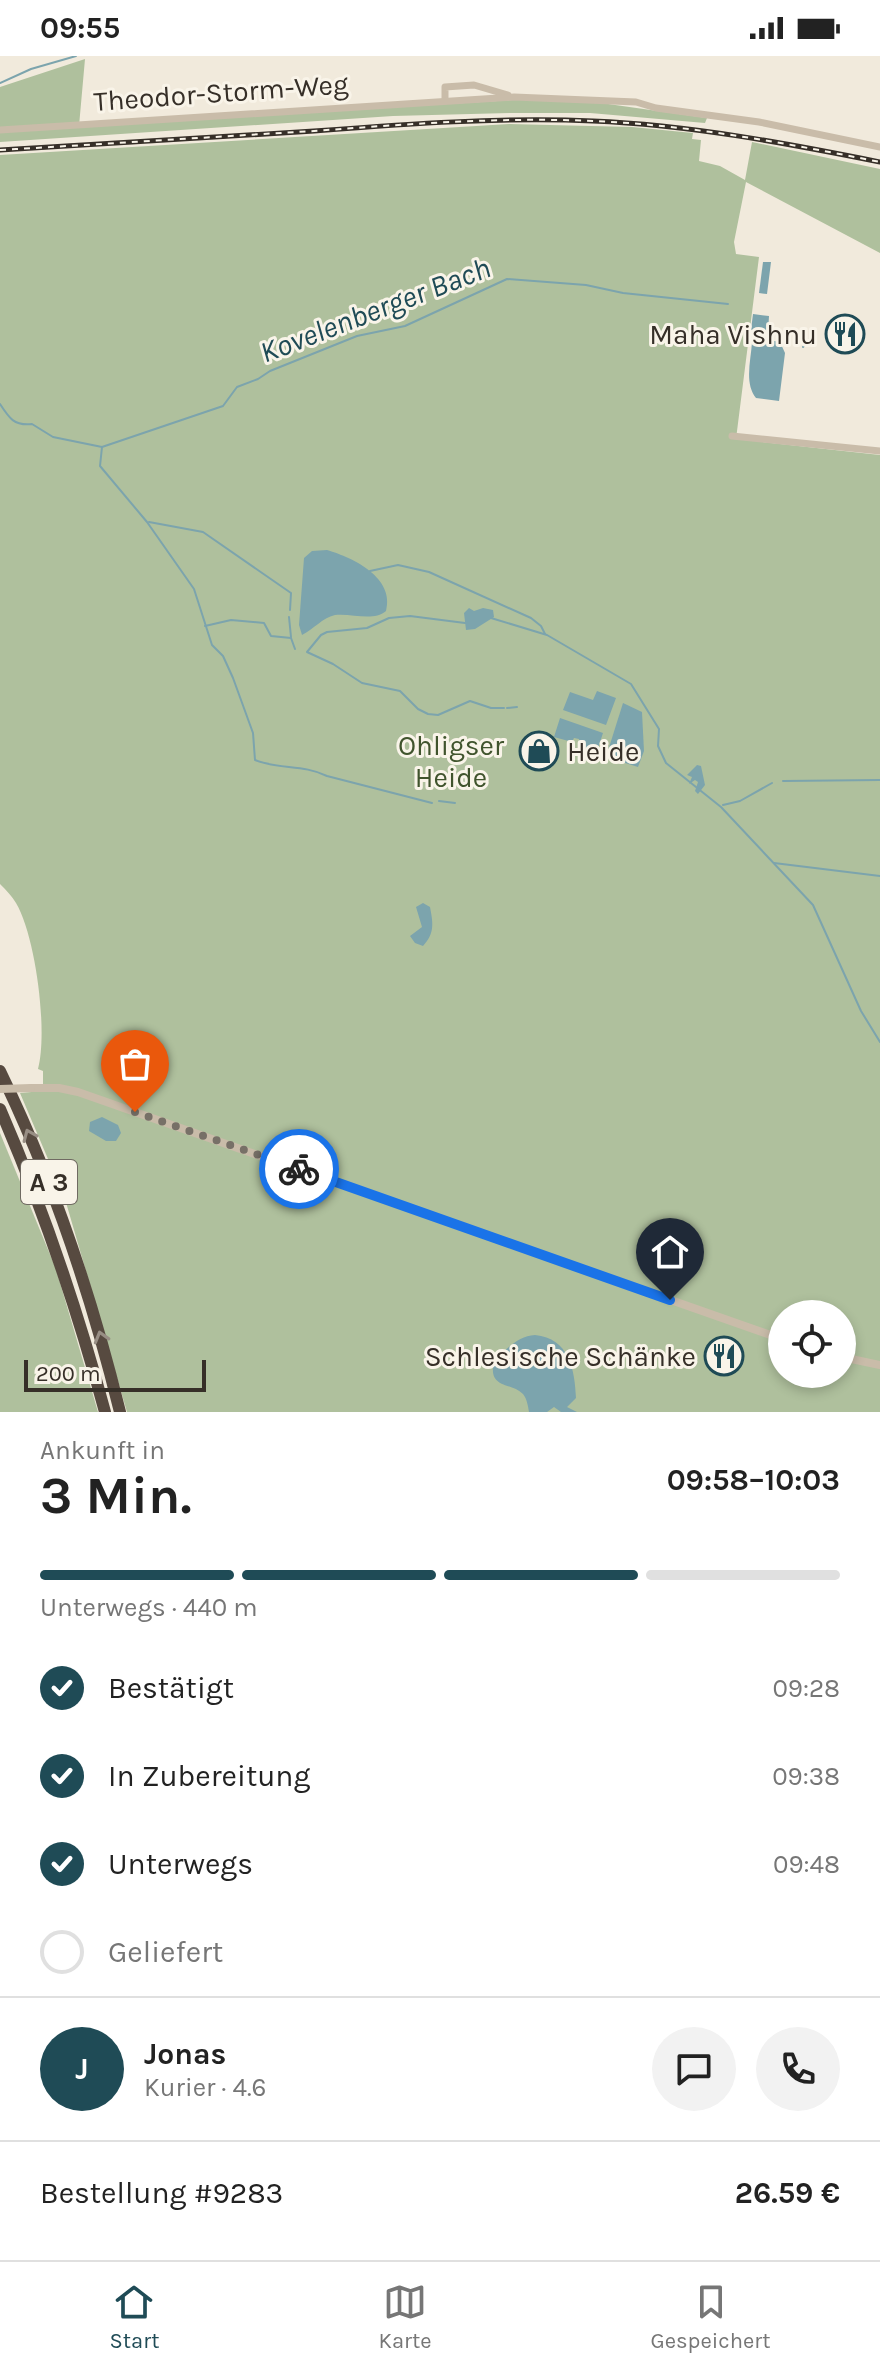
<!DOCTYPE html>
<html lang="de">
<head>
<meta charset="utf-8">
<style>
	body { margin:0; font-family:Karla,sans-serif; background:#f2f2f2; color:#222; height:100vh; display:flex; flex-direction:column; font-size:30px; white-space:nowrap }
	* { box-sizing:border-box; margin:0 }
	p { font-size:26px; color:#767676 }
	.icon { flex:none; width:44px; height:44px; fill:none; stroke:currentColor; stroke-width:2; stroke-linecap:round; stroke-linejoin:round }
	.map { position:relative; height:1356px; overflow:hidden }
	.drawer { display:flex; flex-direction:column; background:#fff; flex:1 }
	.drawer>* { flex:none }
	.controls { position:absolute; left:768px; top:1244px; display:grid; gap:16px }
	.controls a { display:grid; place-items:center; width:88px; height:88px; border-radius:50%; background:#fff; box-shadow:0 4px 12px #0003; font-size:40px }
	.scale { position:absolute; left:24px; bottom:20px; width:182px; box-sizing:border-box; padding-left:8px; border:4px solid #362f28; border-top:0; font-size:22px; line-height:28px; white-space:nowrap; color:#362f28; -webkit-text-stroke:6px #f9f4e9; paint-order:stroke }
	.pin { position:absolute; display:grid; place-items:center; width:68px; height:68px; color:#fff; margin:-82px -34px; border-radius:50% 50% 50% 0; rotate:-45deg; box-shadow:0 0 8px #0007 }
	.pin .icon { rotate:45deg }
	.courier { position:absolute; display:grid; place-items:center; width:80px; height:80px; margin:-40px; border:6px solid #1a73e8; border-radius:50%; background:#fff; color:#222; box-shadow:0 2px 10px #0007 }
	.headline em { font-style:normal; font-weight:700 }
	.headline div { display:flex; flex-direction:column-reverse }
	.headline { display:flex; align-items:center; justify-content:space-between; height:136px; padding:0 40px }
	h1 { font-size:52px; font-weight:700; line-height:60px }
	.bar { display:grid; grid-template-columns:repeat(4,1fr); gap:12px 8px; align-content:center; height:96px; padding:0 40px }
	.bar i { height:10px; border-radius:6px; background:#e0e0e0 }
	.bar .current { background:#1f4b56 }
	.bar p { grid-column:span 4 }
	.line { display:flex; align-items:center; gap:20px; padding:0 40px; border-top:2px solid #e0e0e0 }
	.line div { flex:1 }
	.round { display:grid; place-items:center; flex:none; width:84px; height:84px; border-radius:42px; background:#f2f2f2 }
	ol { padding:0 40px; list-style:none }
	li { display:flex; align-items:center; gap:24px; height:88px }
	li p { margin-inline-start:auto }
	li .icon { padding:8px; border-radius:50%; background:#1f4b56; color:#fff; stroke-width:4 }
	li:last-child { color:#767676 }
	li i { width:44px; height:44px; border:4px solid #e0e0e0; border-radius:50% }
	.status { display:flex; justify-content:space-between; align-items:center; height:56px; padding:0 40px; background:#fff; direction:ltr }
	.status svg { height:22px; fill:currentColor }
	.menu { display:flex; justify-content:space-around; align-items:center; height:112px; border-top:2px solid #e0e0e0; background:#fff; font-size:22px; color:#767676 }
	.menu a { display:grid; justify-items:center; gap:4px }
	.menu .current { color:#1f4b56 }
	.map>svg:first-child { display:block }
	.green { fill:#afc09d; fill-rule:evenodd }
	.water { fill:#7ca4ad }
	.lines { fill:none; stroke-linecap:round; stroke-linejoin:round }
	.stream { stroke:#7ca4ad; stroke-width:2 }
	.minor { stroke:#c9bca9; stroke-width:7 }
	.tertiary { stroke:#c9bca9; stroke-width:8 }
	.motorway { stroke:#574a40; stroke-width:12 }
	.rail-casing { stroke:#362f28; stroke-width:5 }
	.rail { stroke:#f9f4e9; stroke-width:2; stroke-dasharray:6; stroke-linecap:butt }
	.tertiary-bridge { stroke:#c9bca9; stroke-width:8 }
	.oneway { stroke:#988e84 }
	.done { stroke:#777067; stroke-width:8; stroke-dasharray:0 14.4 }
	.route { stroke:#1a73e8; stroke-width:10 }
	.labels { text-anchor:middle; stroke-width:6; stroke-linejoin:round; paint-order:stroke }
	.shield { fill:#f9f4e9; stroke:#706a62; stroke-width:2 }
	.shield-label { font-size:26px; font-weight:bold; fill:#362f28 }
	.street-label { font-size:28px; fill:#362f28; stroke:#f9f4e9 }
	.poi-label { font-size:28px; fill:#362f28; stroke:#f9f4e9; text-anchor:end }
	.park-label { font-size:28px; fill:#40542d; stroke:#f9f4e9 }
	.water-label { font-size:30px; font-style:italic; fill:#1f4b56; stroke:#f9f4e9 }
</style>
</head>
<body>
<div class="status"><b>09:55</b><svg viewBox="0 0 49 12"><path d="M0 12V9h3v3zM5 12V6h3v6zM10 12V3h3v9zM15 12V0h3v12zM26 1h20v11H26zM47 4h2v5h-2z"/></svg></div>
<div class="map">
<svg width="880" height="1356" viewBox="0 0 880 1356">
	<rect width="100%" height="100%" fill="#f1eadc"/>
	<g class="green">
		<path d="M 85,3 L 79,70 L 513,44 L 580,44 L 707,62 L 705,67 L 590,57 L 512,57 L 393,60 L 0,86 L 0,31 Z"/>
		<path d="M 509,68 L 632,71 L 693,77 L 692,83 L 701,84 L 699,105 L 720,110 L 745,124 L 752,86 L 880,113 L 880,197 L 746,126 L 734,186 L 736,198 L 759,201 L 736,383 L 880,399 L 880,1356 L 127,1356 L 65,1143 L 20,1037 L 43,1035 L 43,1015 L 38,1013 C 48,976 36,881 16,847 C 12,840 6,834 0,828 L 0,99 ZM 782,1258 L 842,1258 L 842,1318 L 782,1318 Z"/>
		<path d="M 0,1077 L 56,1213 L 98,1356 L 0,1356 Z"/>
	</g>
	<g class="water">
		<path d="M 763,206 L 771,206 L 767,238 L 759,237 Z"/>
		<path d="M 753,258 L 769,260 L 768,276 L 751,274 Z"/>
		<path d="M 758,282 L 780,286 L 785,297 L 779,345 L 756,342 C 744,327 751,304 752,286 Z"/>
		<path d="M 327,494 C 354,502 395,522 386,555 C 373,566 352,557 335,559 C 322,562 314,573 302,579 L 299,569 L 304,502 L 312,495 Z"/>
		<path d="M 469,552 L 474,555 L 483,552 L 493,554 L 494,561 L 475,573 L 466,574 L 464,557 Z"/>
		<path d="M 597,635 L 616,642 L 606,669 L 563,654 L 570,636 L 593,644 Z"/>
		<path d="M 623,647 L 642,656 L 644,695 L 638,711 L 606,701 Z"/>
		<path d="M 560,662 L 603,677 L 596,698 L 580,693 L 579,683 L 574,682 L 572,686 L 554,681 Z"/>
		<path d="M 697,709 L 701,710 L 705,729 L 698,738 L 695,735 L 698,726 L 695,724 L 689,728 L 692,721 L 687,719 Z"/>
		<path d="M 423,847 L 430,851 C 433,867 435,877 423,890 L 415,887 L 410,880 L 422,871 L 416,851 Z"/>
		<path d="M 102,1061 L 118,1069 L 121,1077 L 116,1085 L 106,1085 L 89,1075 L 90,1066 Z"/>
		<path d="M 535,1279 C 569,1282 575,1314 576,1342 L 567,1351 L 577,1356 L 561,1356 L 554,1351 L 547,1356 L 529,1356 C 528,1350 527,1343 523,1338 C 512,1327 491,1332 493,1311 C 494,1304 497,1301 503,1296 C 513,1287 522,1280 535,1279 Z"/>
	</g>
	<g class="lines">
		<g class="stream">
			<path d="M 0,27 L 31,13 L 76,0"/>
			<path d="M 803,291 L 810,283"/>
			<path d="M 0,348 C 9,362 14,370 32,368 L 53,381 L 102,391 L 100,410 L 147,466 L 194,533 L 212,589 L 223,600 L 233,622 L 253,677 L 255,704 C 279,714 303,708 327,720 L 432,747"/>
			<path d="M 102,391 L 223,350 L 237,331 L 258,323 L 270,315 L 357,280 L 405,270 L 507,223 L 586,229 L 623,237 L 728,248"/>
			<path d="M 149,466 L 203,476 L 291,537 L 290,554"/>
			<path d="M 370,515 L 398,509 L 429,516 L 531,562 L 541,570 L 545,578"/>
			<path d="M 289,561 L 291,581"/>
			<path d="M 491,562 L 547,579 L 631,628 L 659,673 L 658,690 L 666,707 L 721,751 L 813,849 L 861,955 L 880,986"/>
			<path d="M 465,567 L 410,560 L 389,562 L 367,572 L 327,576 L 321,579 L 307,596 L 333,608 L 362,627 L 400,635 L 418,653 L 428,658 L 438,659 L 470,645 L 491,652 L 504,652"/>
			<path d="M 205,570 L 231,564 L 264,567 L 271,580 L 291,582 L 295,593"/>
			<path d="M 507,652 L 517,651"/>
			<path d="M 783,725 L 880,724"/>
			<path d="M 439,745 L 455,747"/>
			<path d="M 723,749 L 740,745 L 772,727"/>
			<path d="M 774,807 L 880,820"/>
		</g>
		<g class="minor">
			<path d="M 445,44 L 445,31 L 474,29 L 508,39"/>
			<path d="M 0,74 L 514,41 L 636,46 L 656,52 L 759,66 L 880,91"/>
			<path d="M 732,380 L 880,395"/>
		</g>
		<g class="tertiary">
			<path d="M 31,1032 L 59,1032 L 78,1036 L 782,1283"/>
			<path d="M 842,1301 L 880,1309"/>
		</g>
		<g class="motorway">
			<path d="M 0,1015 C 53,1124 91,1238 120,1356"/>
			<path d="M 0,1053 C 43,1152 77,1252 105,1356"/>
		</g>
		<g class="rail-casing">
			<path id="rail" d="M 0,94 C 105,88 210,81 314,75 C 407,68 500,61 593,65 C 690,69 785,87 880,106"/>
		</g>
		<use href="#rail" class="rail"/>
		<path class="tertiary-bridge" d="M 0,1033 L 31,1032"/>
	</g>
	<defs><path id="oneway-chevron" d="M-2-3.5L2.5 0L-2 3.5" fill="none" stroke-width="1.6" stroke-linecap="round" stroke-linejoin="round" transform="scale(2)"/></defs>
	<g class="oneway">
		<use href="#oneway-chevron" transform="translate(29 1079) rotate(-113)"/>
		<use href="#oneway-chevron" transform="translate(101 1281) rotate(-106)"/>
	</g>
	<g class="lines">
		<path class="done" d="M 135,1056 L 299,1113"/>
		<path class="route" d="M 299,1113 L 670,1244"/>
	</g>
	<defs>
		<g id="restaurant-ring" transform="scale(2)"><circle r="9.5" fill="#f9f4e9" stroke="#1f4b56" stroke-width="1.5"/><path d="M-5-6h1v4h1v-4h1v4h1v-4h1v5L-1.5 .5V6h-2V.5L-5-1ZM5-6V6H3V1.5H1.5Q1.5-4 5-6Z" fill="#1f4b56"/></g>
		<g id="shop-ring" transform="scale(2)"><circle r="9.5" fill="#f9f4e9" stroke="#1f4b56" stroke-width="1.5"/><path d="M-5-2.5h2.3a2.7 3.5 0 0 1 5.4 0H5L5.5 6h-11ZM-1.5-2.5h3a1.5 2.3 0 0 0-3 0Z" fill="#1f4b56"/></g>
	</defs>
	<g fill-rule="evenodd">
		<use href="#restaurant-ring" x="845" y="278"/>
		<use href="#shop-ring" x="539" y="695"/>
		<use href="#restaurant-ring" x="724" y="1300"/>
	</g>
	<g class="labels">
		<rect class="shield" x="21" y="1104" width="56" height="44" rx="6"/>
		<g class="shield-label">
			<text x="49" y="1135">A 3</text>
		</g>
		<g class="street-label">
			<text transform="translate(221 36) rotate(-4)" y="10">Theodor-Storm-Weg</text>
		</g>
		<g class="poi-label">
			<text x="817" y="288">Maha Vishnu</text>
			<text x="567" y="705" text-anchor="start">Heide</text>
			<text x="696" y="1310">Schlesische Schänke</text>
		</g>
		<g class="park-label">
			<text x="451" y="699">Ohligser<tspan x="451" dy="32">Heide</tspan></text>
		</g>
		<g class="water-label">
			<text transform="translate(375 254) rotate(-21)" y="10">Kovelenberger Bach</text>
		</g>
	</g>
</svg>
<div class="controls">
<a><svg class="icon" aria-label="locate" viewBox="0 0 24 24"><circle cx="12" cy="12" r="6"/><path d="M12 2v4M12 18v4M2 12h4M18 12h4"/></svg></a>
</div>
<div class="scale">200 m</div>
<div class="pin" style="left:135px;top:1056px;background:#ea580c"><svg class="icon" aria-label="bag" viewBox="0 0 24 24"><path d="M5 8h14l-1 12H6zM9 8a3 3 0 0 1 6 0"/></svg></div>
<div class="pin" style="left:670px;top:1244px;background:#1f2937"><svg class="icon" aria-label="home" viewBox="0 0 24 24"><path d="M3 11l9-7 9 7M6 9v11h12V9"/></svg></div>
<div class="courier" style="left:299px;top:1113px"><svg class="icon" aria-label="bike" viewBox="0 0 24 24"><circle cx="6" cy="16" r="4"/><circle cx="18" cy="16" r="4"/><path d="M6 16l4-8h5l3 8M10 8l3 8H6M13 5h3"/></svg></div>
</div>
<section class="drawer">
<div class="headline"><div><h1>3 Min.</h1><p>Ankunft in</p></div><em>09:58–10:03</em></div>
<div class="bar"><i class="current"></i><i class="current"></i><i class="current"></i><i></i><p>Unterwegs · 440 m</p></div>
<ol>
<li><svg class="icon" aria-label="check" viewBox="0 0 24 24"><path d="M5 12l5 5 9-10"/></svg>Bestätigt<p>09:28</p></li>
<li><svg class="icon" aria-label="check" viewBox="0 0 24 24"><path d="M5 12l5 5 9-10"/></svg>In Zubereitung<p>09:38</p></li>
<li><svg class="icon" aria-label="check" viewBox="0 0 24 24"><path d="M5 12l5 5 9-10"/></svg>Unterwegs<p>09:48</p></li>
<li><i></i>Geliefert</li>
</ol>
<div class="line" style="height:144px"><b class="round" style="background:#1f4b56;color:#fff">J</b><div><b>Jonas</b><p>Kurier · 4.6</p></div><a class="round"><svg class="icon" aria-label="chat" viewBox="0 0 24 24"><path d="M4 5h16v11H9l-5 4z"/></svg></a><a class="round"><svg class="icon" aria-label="phone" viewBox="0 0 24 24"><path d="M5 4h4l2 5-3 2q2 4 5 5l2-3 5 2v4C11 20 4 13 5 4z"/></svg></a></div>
<div class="line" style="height:104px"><div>Bestellung #9283</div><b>26.59 €</b></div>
</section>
<nav class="menu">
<a class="current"><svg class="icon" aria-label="home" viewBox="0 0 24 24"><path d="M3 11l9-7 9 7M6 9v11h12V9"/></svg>Start</a>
<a><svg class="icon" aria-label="map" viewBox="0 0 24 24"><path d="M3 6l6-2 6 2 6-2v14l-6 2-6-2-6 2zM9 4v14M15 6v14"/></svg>Karte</a>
<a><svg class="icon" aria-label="saved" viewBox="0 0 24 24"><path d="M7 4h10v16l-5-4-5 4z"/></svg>Gespeichert</a>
</nav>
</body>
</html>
